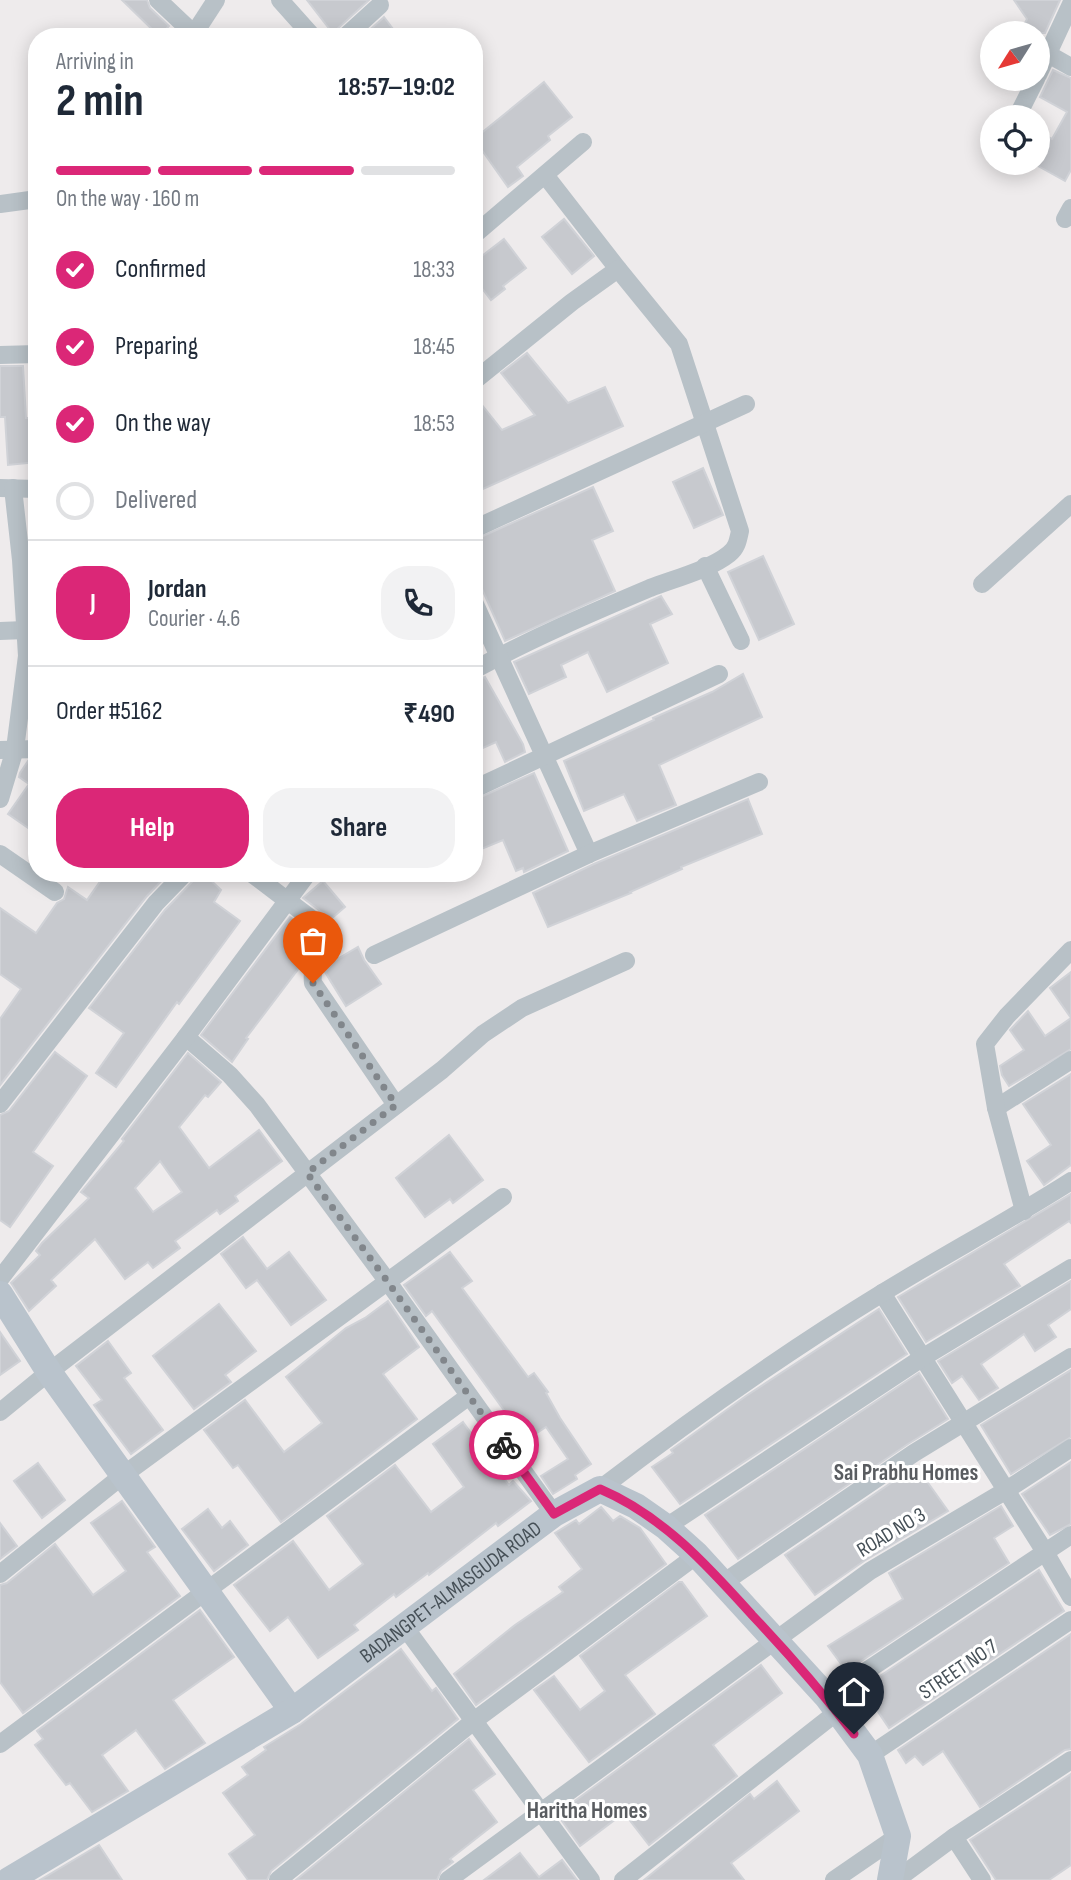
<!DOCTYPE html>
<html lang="en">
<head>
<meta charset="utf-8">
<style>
	body { margin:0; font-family:"Sofia Sans Condensed",sans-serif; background:#f2f2f3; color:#1f2937; height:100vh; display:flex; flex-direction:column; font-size:26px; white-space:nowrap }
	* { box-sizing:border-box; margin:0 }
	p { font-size:23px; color:#747a83 }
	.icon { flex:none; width:38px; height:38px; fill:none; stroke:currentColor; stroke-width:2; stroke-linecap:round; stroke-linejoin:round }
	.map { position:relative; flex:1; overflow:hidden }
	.details { position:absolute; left:28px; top:28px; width:455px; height:854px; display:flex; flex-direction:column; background:#fff; border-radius:28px; box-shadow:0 4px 18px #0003 }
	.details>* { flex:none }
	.needle { width:46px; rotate:233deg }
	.tools { position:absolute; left:980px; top:21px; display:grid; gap:14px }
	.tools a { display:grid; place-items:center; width:70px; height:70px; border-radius:50%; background:#fff; box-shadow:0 4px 18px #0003; font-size:35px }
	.pin { position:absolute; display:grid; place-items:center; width:60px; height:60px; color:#fff; margin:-72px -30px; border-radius:50% 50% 50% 0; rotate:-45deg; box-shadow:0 0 7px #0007 }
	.pin .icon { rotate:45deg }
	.courier { position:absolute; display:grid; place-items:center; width:70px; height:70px; margin:-35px; border:5px solid #db2777; border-radius:50%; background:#fff; color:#222; box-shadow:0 2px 9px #0007 }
	.head em { font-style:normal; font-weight:700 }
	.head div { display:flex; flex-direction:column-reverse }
	.head { display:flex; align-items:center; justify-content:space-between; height:119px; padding:0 28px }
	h1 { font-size:46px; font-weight:700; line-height:52px }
	.bar { display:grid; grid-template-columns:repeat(4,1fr); gap:10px 7px; align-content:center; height:84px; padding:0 28px }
	.bar i { height:9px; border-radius:5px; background:#e0e1e3 }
	.bar .current { background:#db2777 }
	.bar p { grid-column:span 4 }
	.line { display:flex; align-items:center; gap:18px; padding:0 28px; border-top:2px solid #e0e1e3 }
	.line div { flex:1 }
	.round { display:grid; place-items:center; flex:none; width:74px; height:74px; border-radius:28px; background:#f2f2f3 }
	ol { padding:0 28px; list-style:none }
	li { display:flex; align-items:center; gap:21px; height:77px }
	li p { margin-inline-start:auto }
	li .icon { padding:7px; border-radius:50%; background:#db2777; color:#fff; stroke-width:4 }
	li:last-child { color:#747a83 }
	li i { width:38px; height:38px; border:4px solid #e0e1e3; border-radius:50% }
	.button { display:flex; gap:14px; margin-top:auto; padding:14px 28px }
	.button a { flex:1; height:80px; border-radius:28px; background:#db2777; color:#fff; font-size:28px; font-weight:700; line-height:80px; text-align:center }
	.button a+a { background:#f2f2f3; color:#1f2937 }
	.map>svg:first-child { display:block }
	.building { fill:#c7c9ce; stroke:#d0d2d7; stroke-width:2; fill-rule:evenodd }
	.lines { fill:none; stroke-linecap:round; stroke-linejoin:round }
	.street { stroke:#b8c1c7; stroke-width:18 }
	.secondary { stroke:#b9c3cc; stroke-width:26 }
	.done { stroke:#81868b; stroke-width:7; stroke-dasharray:0 12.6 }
	.route { stroke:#db2777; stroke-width:9 }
	.labels { text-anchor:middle; stroke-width:6; stroke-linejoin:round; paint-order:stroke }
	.street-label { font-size:21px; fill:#465057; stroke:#fff }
	.neighbourhood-label { font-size:23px; font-weight:bold; fill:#595c60; stroke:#fff }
</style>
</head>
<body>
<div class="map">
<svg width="1071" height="1880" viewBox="0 0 1071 1880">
	<rect width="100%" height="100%" fill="#eeebec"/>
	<g class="building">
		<path d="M 122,0 L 147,0 L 150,8 L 169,26 L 159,36 Z"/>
		<path d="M 307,0 L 369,0 L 337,29 L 334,35 Z"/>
		<path d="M 1014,0 L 1060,0 L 1045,33 L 1020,33 L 1027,19 Z"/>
		<path d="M 384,17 L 399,37 L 362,37 L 383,18 Z"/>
		<path d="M 1053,70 L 1071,78 L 1071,170 L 1065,181 L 1038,166 L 1038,132 L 1052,139 L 1067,112 L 1040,97 Z"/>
		<path d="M 544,82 L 572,117 L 548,136 L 550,140 L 517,167 L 523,176 L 508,187 L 474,139 Z"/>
		<path d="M 564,219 L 594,256 L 572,274 L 542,237 Z"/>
		<path d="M 504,239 L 526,268 L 503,286 L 505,289 L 491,300 L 474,278 L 474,262 Z"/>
		<path d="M 527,353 L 568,403 L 605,387 L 623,426 L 474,493 L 474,395 L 502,430 L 535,415 L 501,373 Z"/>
		<path d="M 0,366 L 23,366 L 26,418 L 37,418 L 37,462 L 8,465 L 5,417 L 0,417 Z"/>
		<path d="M 703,468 L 723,515 L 694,528 L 673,482 Z"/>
		<path d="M 593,487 L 613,531 L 592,540 L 615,591 L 505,641 L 474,571 L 474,540 Z"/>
		<path d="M 763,556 L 794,624 L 759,640 L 728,572 Z"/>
		<path d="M 661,596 L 672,614 L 650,624 L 668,663 L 607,692 L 588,652 L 561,665 L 566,677 L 529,694 L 514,662 Z"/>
		<path d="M 743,674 L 762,717 L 659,765 L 676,805 L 637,821 L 624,794 L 584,811 L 564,761 L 654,720 L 653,718 L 712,692 Z"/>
		<path d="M 485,677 L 523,744 L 525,752 L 505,762 L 496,742 L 474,752 L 474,681 Z"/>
		<path d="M 37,760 L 37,834 L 8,814 L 29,784 L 19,777 L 20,773 L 28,761 Z"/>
		<path d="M 534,773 L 568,851 L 524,872 L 523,868 L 516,871 L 503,840 L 474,852 L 474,800 Z"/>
		<path d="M 748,799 L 762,834 L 681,867 L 682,869 L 630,892 L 631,893 L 548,927 L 533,893 L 594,864 Z"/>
		<path d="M 106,873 L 169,873 L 147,896 L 0,1085 L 0,1019 L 21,989 L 0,974 L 0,908 L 36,933 L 57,903 L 64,899 L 68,887 L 87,900 Z"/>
		<path d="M 196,873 L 203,873 L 221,890 L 214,902 L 240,921 L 179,1004 L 177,1002 L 116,1087 L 96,1073 L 124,1033 L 89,1008 L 165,910 L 193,881 Z"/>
		<path d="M 323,881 L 345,907 L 331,919 L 303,898 Z"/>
		<path d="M 290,917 L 317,937 L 318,943 L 246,1038 L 248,1039 L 232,1062 L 201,1035 Z"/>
		<path d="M 358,947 L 364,960 L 381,984 L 346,1006 L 325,972 L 334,961 Z"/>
		<path d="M 1071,972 L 1071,1049 L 1009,1086 L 1002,1075 L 1000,1066 L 1024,1050 L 1010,1030 L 1028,1011 L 1045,1036 L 1071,1018 L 1050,988 Z"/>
		<path d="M 55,1052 L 87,1076 L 33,1152 L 53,1166 L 10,1227 L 0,1220 L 0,1115 L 9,1111 Z"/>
		<path d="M 188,1053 L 221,1082 L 208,1097 L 205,1095 L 179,1127 L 209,1168 L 259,1130 L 282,1161 L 235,1196 L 238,1201 L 220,1214 L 217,1210 L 175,1241 L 180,1248 L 153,1268 L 148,1262 L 125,1279 L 95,1239 L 51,1280 L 56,1286 L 29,1311 L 11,1283 L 40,1255 L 36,1251 L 42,1243 L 89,1198 L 81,1192 L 124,1141 L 122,1139 ZM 160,1161 L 182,1192 L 153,1212 L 135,1188 Z"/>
		<path d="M 1071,1074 L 1071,1165 L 1044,1185 L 1027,1161 L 1051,1145 L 1023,1104 Z"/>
		<path d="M 449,1135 L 483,1180 L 453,1203 L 450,1199 L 425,1217 L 396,1178 Z"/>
		<path d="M 1071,1194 L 1071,1223 L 1069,1221 L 1004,1264 L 1020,1286 L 926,1342 L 898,1297 Z"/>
		<path d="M 243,1237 L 267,1269 L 289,1252 L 326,1300 L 291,1325 L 257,1280 L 246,1288 L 221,1254 Z"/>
		<path d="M 450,1252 L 472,1281 L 462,1288 L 528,1377 L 534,1373 L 548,1392 L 546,1393 L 560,1418 L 591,1464 L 575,1475 L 577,1479 L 553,1494 L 541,1476 L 568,1459 L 546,1427 L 520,1444 L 507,1423 L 511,1420 L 432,1311 L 426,1316 L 404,1285 Z"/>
		<path d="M 1071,1281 L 1071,1309 L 1048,1325 L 1056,1337 L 1035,1351 L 1024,1334 L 981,1364 L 998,1388 L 979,1400 L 962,1376 L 952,1383 L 938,1361 Z"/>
		<path d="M 388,1301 L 419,1347 L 383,1374 L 417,1419 L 281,1522 L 238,1465 L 233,1468 L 204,1430 L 245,1400 L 284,1452 L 322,1423 L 286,1377 L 346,1328 L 365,1318 Z"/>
		<path d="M 219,1304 L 256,1351 L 225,1375 L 231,1382 L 194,1409 L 153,1356 Z"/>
		<path d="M 879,1309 L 907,1354 L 680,1504 L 652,1467 L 673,1453 L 671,1450 L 746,1396 Z"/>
		<path d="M 0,1332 L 20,1361 L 0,1375 Z"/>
		<path d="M 108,1341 L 131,1373 L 124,1378 L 163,1430 L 131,1454 L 94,1405 L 102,1400 L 76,1366 Z"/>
		<path d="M 1071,1370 L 1071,1437 L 1011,1474 L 981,1425 Z"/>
		<path d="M 919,1373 L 948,1419 L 908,1444 L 738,1559 L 705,1515 Z"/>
		<path d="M 463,1422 L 509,1485 L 513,1481 L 531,1501 L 498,1526 L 496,1523 L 429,1575 L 428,1573 L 396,1597 L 394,1594 L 354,1625 L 358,1630 L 318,1658 L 288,1617 L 270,1631 L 234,1585 L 293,1541 L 329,1590 L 363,1564 L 327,1516 L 395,1465 L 431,1512 L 464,1487 L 433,1444 Z"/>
		<path d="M 1071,1462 L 1071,1524 L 1050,1535 L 1022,1494 Z"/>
		<path d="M 38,1463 L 65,1500 L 42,1518 L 14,1481 Z"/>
		<path d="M 916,1466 L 948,1511 L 864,1561 L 815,1595 L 785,1555 Z"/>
		<path d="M 122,1501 L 155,1547 L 147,1552 L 180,1596 L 23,1713 L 0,1682 L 0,1585 L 7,1583 L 55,1544 L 93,1595 L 126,1571 L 91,1523 Z"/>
		<path d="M 1001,1506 L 1013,1526 L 994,1538 L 1009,1563 L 849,1669 L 847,1666 L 844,1668 L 828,1646 L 903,1599 L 889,1573 Z"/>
		<path d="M 601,1507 L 613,1521 L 620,1516 L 640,1528 L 666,1564 L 476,1705 L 454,1674 L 515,1625 L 563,1592 L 559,1587 L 582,1569 L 555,1533 L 576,1520 L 579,1524 Z"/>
		<path d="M 208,1509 L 222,1528 L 230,1521 L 248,1545 L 214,1571 L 182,1529 Z"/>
		<path d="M 0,1523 L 17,1546 L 0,1559 Z"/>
		<path d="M 1039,1570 L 1064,1611 L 889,1728 L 862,1688 Z"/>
		<path d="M 679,1582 L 682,1582 L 707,1616 L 625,1675 L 655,1714 L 589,1762 L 534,1690 L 554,1676 L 580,1710 L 605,1691 L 580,1656 Z"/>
		<path d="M 200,1610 L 234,1657 L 173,1700 L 205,1743 L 165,1769 L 136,1730 L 102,1755 L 128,1791 L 92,1812 L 70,1783 L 66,1785 L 35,1745 L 43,1739 L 37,1731 Z"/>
		<path d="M 1071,1634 L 1071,1749 L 1065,1750 L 980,1807 L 943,1751 L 923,1765 L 915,1756 L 906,1763 L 898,1750 Z"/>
		<path d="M 401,1649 L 432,1691 L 436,1688 L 458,1719 L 271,1871 L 267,1880 L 248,1880 L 229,1854 L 255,1835 L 223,1793 L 248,1775 L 242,1767 L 266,1750 L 264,1747 L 301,1724 Z"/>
		<path d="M 761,1665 L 782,1693 L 713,1745 L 737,1776 L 649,1845 L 624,1813 L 580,1846 L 557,1814 Z"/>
		<path d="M 469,1739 L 495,1774 L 473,1790 L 497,1822 L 450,1859 L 453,1862 L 441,1871 L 437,1880 L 296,1880 Z"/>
		<path d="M 1071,1774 L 1071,1865 L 1049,1880 L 996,1880 L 970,1840 Z"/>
		<path d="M 777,1781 L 799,1811 L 731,1863 L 744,1880 L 644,1880 L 750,1794 L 754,1799 Z"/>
		<path d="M 99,1845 L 122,1880 L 40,1880 Z"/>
		<path d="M 520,1853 L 539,1877 L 562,1860 L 577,1880 L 484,1880 Z"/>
	</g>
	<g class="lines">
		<g class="street">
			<path d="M 158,0 L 194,34"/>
			<path d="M 280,0 L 313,37"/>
			<path d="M 192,37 L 216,0"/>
			<path d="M 345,37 L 380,5"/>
			<path d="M 1048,54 L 1071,67"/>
			<path d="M 1038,75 L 1071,4"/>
			<path d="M 1017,117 L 1036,79"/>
			<path d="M 545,175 L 618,269"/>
			<path d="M 0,204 L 37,199"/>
			<path d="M 1065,219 L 1071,208"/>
			<path d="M 474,235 L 583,142"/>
			<path d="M 0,355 L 37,354"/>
			<path d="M 474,381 L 572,302 L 618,269 L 679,344 L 740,531 C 738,540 737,548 729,554 C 709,570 673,579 650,588 C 591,613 530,639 474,670"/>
			<path d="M 0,488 L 37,489"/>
			<path d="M 474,529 L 746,404"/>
			<path d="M 705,566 L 741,641"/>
			<path d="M 982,584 L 1071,504"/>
			<path d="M 474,602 L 589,854"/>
			<path d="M 0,631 L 25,630"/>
			<path d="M 0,750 L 37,749"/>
			<path d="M 474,789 L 719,674"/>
			<path d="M 0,799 L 15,749 L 27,656 L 21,560 L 13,488"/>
			<path d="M 0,854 L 55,892"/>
			<path d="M 251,873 L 326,930 C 341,960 309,951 313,983 L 396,1105"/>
			<path d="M 374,955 L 589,854 L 759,782"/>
			<path d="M 186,1037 L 230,1075 L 257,1105 L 388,1282 L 554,1514"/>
			<path d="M 0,1104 L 156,903 L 185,873"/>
			<path d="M 996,1108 L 1071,1060"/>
			<path d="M 1024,1211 L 996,1108 L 985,1044 L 1007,1016 L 1071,950"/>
			<path d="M 0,1279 L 186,1037 L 308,873"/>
			<path d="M 882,1293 L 1045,1552 L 1071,1597"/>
			<path d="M 0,1412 L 49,1372 L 442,1070 L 483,1034 L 522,1008 L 626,961"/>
			<path d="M 600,1489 C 691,1419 786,1352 884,1292 C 946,1254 1010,1220 1071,1181"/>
			<path d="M 666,1527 L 922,1358 L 1071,1268"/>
			<path d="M 0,1574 L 122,1476 L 503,1197"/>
			<path d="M 723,1583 L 914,1453 L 1071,1357"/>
			<path d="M 404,1626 L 591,1880"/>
			<path d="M 827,1697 L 1071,1535"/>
			<path d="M 0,1744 L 469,1396"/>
			<path d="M 870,1755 L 1071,1620"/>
			<path d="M 954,1837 L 982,1880"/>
			<path d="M 278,1880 L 475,1720 L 697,1555"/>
			<path d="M 448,1880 L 870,1571 L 1005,1491 L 1071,1448"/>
			<path d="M 623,1880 L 837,1712"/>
			<path d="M 834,1880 L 898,1836"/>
			<path d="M 896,1880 L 954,1837 L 1071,1760"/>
		</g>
		<g class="secondary">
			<path d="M 0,1294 L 49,1372 L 292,1711"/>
			<path id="s1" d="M 9,1880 L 292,1711 L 554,1514 L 600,1489 L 636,1506 L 666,1527 L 697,1555 L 827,1697 L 870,1755 L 898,1836 L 890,1880"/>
		</g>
	</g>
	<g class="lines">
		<path class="done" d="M 313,983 L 396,1105 L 307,1173 L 388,1282 L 504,1445"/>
		<path class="route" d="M 504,1445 L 554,1514 L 600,1489 C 663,1516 707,1565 752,1615 C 788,1653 822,1692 854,1734"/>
	</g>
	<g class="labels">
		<g class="street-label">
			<text transform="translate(891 1532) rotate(-31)" y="7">ROAD NO 3</text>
			<text dy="7" stroke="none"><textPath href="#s1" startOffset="528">BADANGPET-ALMASGUDA ROAD</textPath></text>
			<text transform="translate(958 1669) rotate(-34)" y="7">STREET NO 7</text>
		</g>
		<g class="neighbourhood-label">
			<text x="906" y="1480">Sai Prabhu Homes</text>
			<text x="587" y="1818">Haritha Homes</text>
		</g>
	</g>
</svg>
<div class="tools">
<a><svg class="needle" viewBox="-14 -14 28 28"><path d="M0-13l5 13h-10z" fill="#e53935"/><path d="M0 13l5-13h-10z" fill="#747a83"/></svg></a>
<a><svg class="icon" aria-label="locate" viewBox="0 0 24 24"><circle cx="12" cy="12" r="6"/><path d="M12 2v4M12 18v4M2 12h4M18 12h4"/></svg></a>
</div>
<div class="pin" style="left:313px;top:983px;background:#ea580c"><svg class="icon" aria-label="bag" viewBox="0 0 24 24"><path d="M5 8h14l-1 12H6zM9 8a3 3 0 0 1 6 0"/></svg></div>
<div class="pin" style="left:854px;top:1734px;background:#1f2937"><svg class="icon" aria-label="home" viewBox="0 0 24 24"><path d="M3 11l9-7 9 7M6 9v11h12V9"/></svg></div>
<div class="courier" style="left:504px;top:1445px"><svg class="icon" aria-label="bike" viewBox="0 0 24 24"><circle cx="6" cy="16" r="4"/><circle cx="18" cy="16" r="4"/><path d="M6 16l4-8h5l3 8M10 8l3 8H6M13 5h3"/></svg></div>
<section class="details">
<div class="head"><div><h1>2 min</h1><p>Arriving in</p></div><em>18:57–19:02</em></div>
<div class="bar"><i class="current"></i><i class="current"></i><i class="current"></i><i></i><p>On the way · 160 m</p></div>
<ol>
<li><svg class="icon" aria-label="check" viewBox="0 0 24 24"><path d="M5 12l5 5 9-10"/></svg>Confirmed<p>18:33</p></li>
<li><svg class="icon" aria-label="check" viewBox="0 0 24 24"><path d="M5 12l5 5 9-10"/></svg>Preparing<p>18:45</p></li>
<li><svg class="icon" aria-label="check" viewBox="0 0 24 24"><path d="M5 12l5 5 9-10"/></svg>On the way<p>18:53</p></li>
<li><i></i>Delivered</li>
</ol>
<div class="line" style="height:126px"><b class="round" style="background:#db2777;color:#fff">J</b><div><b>Jordan</b><p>Courier · 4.6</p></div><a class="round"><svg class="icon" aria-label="phone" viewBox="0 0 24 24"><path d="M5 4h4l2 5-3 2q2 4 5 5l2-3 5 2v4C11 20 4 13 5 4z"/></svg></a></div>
<div class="line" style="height:91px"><div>Order #5162</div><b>₹490</b></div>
<div class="button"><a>Help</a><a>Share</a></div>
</section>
</div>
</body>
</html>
